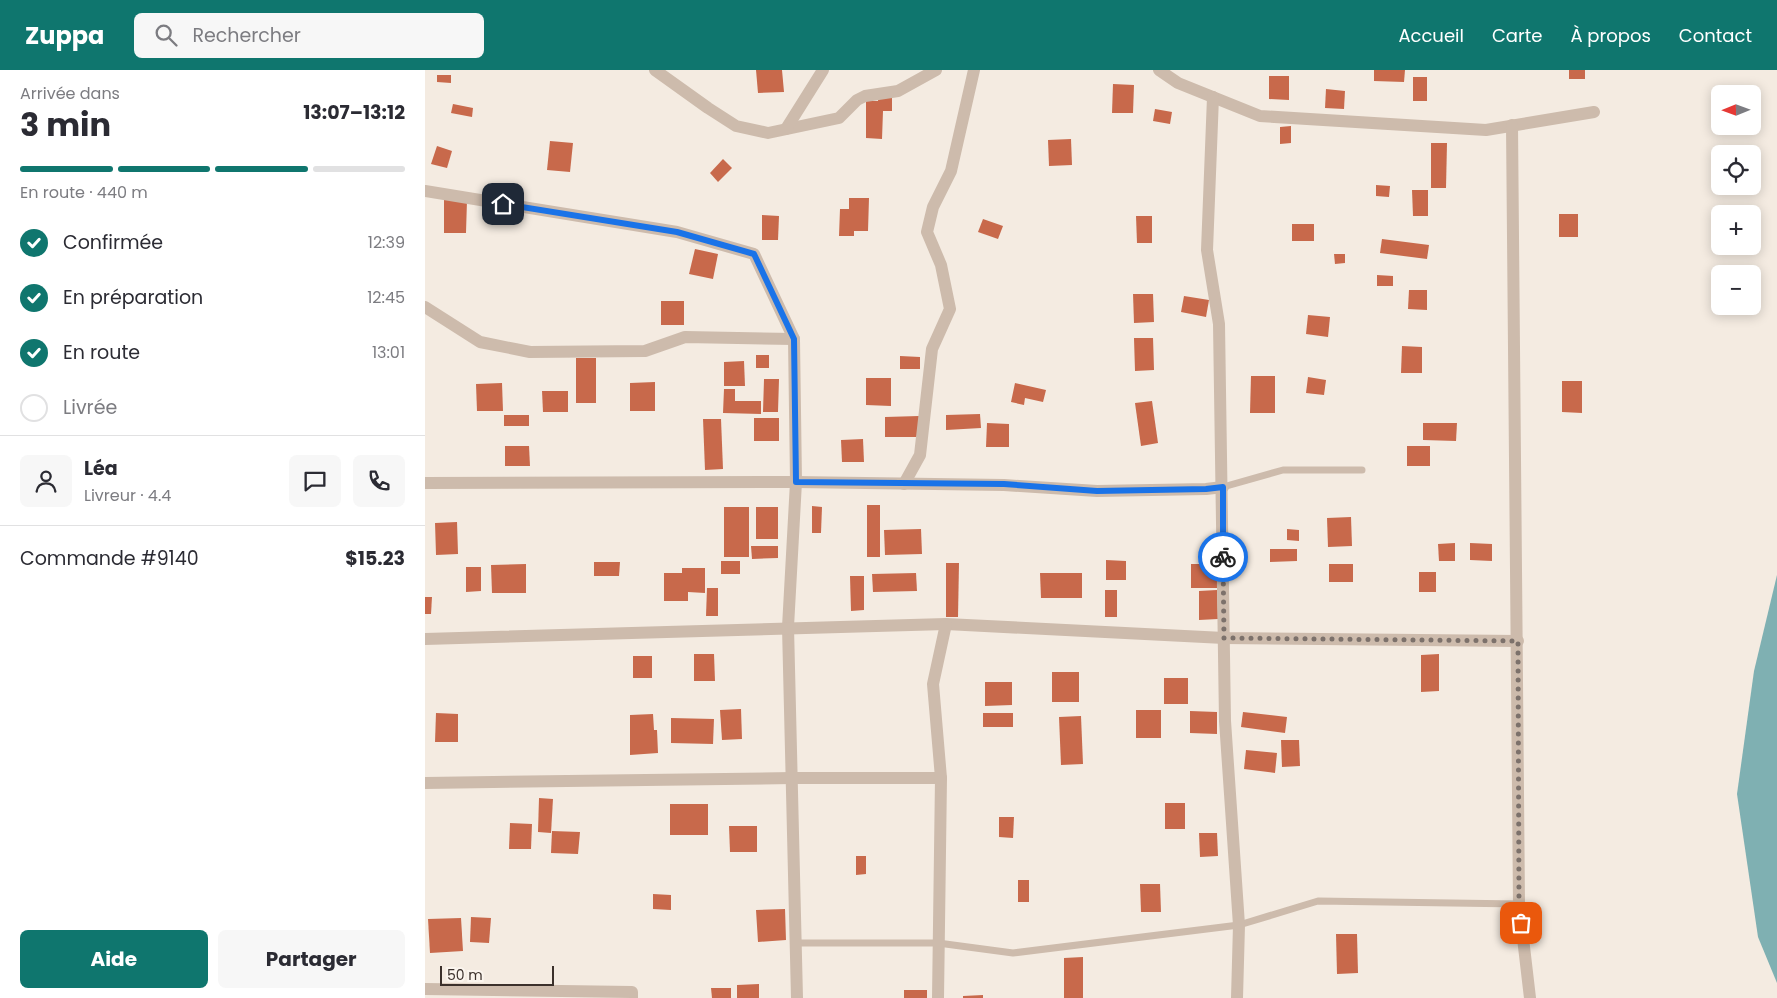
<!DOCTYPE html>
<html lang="fr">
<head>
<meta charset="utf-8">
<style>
	body { margin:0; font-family:Poppins,sans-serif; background:#f7f7f7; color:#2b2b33; height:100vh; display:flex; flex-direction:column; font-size:19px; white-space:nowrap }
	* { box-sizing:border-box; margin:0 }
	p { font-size:16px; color:#7c7c81 }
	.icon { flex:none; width:28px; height:28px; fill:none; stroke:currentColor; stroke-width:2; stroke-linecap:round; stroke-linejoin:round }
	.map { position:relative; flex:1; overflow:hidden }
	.drawer { display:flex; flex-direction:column; background:#fff; width:425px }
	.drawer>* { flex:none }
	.needle { width:32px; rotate:269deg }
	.tools { position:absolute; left:1286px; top:15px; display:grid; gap:10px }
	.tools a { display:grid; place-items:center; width:50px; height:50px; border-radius:8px; background:#fff; box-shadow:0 2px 12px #0003; font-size:25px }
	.scale { position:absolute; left:15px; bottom:12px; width:114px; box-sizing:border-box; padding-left:5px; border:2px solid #3b302b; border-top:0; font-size:14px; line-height:18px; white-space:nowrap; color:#3b302b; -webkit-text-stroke:4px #fbf5ee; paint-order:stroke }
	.pin { position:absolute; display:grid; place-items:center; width:42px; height:42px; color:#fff; margin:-21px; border-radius:10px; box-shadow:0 2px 8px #0006 }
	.courier { position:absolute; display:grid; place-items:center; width:50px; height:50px; margin:-25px; border:4px solid #1a73e8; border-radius:50%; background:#fff; color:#222; box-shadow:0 1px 6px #0007 }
	.overview em { font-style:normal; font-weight:700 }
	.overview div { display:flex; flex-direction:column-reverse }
	.overview { display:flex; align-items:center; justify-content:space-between; height:85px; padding:0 20px }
	h1 { font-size:32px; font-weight:700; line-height:38px }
	.bar { display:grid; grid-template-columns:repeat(4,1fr); gap:8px 5px; align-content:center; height:60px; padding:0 20px }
	.bar i { height:6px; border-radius:4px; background:#e1e1e2 }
	.bar .current { background:#0f766e }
	.bar p { grid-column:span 4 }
	.line { display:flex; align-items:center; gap:12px; padding:0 20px; border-top:1px solid #e1e1e2 }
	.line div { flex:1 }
	.round { display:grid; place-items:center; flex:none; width:52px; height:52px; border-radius:8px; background:#f7f7f7 }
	ol { padding:0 20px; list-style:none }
	li { display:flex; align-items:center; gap:15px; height:55px }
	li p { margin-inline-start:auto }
	li .icon { padding:5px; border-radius:50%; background:#0f766e; color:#fff; stroke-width:4 }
	li:last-child { color:#7c7c81 }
	li i { width:28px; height:28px; border:2px solid #e1e1e2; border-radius:50% }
	.button { display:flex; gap:10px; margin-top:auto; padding:10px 20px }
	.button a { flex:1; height:58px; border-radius:8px; background:#0f766e; color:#fff; font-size:20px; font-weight:700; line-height:58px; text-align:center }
	.button a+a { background:#f7f7f7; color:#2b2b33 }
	header { display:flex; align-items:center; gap:30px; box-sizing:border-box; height:70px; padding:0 25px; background:#0f766e; color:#fff }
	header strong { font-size:24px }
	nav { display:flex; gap:28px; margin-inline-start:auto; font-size:18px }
	.search { width:350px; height:45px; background:#f7f7f7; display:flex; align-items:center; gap:12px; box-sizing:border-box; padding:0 18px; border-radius:8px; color:#7c7c81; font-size:19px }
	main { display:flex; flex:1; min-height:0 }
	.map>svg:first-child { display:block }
	.water { fill:#7fb0b2 }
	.building { fill:#c8694b }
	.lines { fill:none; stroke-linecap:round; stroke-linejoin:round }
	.service { stroke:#cdbbac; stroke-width:7 }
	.minor { stroke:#cdbbac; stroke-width:12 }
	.done { stroke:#7c716b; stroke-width:5; stroke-dasharray:0 9 }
	.route { stroke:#1a73e8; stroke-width:6 }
</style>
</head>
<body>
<header>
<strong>Zuppa</strong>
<div class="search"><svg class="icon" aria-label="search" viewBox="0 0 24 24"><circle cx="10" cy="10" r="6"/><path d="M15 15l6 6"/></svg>Rechercher</div>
<nav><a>Accueil</a><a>Carte</a><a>À propos</a><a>Contact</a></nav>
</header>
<main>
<section class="drawer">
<div class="overview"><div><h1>3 min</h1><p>Arrivée dans</p></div><em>13:07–13:12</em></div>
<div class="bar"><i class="current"></i><i class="current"></i><i class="current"></i><i></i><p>En route · 440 m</p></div>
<ol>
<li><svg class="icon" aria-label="check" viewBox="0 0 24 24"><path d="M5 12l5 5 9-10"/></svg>Confirmée<p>12:39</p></li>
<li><svg class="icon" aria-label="check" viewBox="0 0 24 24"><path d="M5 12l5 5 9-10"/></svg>En préparation<p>12:45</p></li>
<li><svg class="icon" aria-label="check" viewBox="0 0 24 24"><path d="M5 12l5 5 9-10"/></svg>En route<p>13:01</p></li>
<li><i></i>Livrée</li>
</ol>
<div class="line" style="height:90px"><a class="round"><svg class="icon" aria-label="person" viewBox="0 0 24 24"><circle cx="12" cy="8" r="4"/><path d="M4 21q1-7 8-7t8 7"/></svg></a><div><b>Léa</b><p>Livreur · 4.4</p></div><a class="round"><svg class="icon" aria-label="chat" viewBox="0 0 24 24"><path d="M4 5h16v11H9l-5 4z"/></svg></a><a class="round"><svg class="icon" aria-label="phone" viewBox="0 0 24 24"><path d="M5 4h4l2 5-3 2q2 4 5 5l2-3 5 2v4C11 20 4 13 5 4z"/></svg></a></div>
<div class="line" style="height:65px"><div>Commande #9140</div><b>$15.23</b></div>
<div class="button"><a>Aide</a><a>Partager</a></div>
</section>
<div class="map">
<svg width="1352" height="928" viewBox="0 0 1352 928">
	<rect width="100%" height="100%" fill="#f4ebe1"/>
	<path class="water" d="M 1352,505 L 1352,913 L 1333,867 L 1312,724 L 1329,601 Z"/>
	<g class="building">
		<path d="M 331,0 L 357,0 L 359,22 L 333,23 Z"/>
		<path d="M 949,0 L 980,0 L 979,12 L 949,11 Z"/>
		<rect x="1144" y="0" width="16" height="9"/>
		<path d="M 12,5 L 26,5 L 26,13 L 12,12 Z"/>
		<path d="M 844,6 L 864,6 L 864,30 L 844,29 Z"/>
		<rect x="988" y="7" width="14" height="24"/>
		<path d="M 688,14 L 709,15 L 708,43 L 687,43 Z"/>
		<path d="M 901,19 L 920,21 L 919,39 L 900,38 Z"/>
		<path d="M 453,27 L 467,28 L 467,41 L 458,41 L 457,69 L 441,68 L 441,31 L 453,31 Z"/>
		<path d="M 28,34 L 48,38 L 47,47 L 26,43 Z"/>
		<path d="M 730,39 L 747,42 L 745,54 L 728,51 Z"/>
		<path d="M 866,56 L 866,73 L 855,74 L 855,57 Z"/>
		<path d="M 646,69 L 647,95 L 624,96 L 623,70 Z"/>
		<path d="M 125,71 L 148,73 L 145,102 L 122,100 Z"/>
		<path d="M 1006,73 L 1022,73 L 1021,118 L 1006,118 Z"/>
		<path d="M 12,76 L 27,81 L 22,98 L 6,94 Z"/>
		<path d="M 298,89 L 307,98 L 293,112 L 285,103 Z"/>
		<path d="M 951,115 L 965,116 L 964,127 L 951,126 Z"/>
		<path d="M 987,120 L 1003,120 L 1003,146 L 988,146 Z"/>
		<path d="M 424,128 L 444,128 L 443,161 L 429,161 L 429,166 L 414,166 L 415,139 L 424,139 Z"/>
		<path d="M 19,130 L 42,130 L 41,163 L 19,163 Z"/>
		<rect x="1134" y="144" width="19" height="23"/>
		<path d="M 337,145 L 354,146 L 353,170 L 337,170 Z"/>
		<path d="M 711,146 L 727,146 L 727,173 L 712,173 Z"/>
		<path d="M 558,149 L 578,156 L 573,169 L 553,162 Z"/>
		<rect x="867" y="154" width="22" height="17"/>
		<path d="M 957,169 L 1004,175 L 1002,189 L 955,183 Z"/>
		<path d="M 270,179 L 293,184 L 288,209 L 264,204 Z"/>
		<path d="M 909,184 L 920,184 L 920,193 L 910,194 Z"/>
		<path d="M 952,205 L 968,206 L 968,216 L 952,216 Z"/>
		<path d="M 984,220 L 1002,220 L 1002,240 L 983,239 Z"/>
		<path d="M 708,224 L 728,224 L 729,252 L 709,253 Z"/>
		<path d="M 759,226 L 784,230 L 781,247 L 756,242 Z"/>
		<rect x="236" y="231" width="23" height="24"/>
		<path d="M 883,245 L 905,247 L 903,267 L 881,264 Z"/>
		<path d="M 709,268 L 728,268 L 729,300 L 710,301 Z"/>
		<path d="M 977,276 L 997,277 L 997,303 L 976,303 Z"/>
		<rect x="331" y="285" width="13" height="13"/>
		<path d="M 475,286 L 495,287 L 495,299 L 475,299 Z"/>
		<rect x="151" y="288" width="20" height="45"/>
		<path d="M 319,291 L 320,316 L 299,316 L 299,292 Z"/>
		<path d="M 826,306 L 850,306 L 850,343 L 825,343 Z"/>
		<path d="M 883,307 L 901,310 L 899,325 L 881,323 Z"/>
		<path d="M 441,308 L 466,308 L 466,336 L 441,335 Z"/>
		<path d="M 339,309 L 354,309 L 353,342 L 338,342 Z"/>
		<path d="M 1137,311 L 1157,311 L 1157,343 L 1137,342 Z"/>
		<path d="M 230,312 L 230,341 L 205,341 L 205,313 Z"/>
		<path d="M 77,313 L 78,341 L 52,341 L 51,314 Z"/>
		<path d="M 590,313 L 621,320 L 618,332 L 600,328 L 599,335 L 586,332 Z"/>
		<path d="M 299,319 L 310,319 L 310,331 L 336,331 L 336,344 L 298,343 Z"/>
		<path d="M 117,321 L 143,321 L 143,342 L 118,342 Z"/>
		<path d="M 727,331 L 733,373 L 716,376 L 710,333 Z"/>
		<path d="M 555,344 L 556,358 L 521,360 L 521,345 Z"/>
		<rect x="79" y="345" width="25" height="11"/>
		<path d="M 494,346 L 495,367 L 460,367 L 460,347 Z"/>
		<rect x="329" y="348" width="25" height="23"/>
		<path d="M 278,349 L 296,349 L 298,399 L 280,400 Z"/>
		<path d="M 562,353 L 584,354 L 584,377 L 561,377 Z"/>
		<path d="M 998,353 L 1032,353 L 1031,371 L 998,370 Z"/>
		<path d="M 438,369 L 439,392 L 417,392 L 416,370 Z"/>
		<path d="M 80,376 L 104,376 L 105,396 L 80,396 Z"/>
		<rect x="982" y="376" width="23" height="20"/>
		<rect x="442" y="435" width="13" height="52"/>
		<path d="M 387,436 L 397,437 L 396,463 L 387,463 Z"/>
		<rect x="299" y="437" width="25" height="50"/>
		<rect x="331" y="437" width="22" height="32"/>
		<path d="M 926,447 L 927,476 L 903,477 L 902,448 Z"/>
		<path d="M 32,452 L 33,484 L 11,485 L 10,453 Z"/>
		<path d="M 496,459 L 497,484 L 460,485 L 459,460 Z"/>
		<path d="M 862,459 L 874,460 L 874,471 L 862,470 Z"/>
		<path d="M 1030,473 L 1030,491 L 1014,491 L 1013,474 Z"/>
		<path d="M 1045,473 L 1067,474 L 1067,491 L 1045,490 Z"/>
		<path d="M 326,476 L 353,476 L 353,488 L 327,489 Z"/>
		<path d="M 845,479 L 872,479 L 872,491 L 845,492 Z"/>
		<path d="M 681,490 L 701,491 L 701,510 L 681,510 Z"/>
		<rect x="296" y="491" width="19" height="13"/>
		<path d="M 169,492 L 195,492 L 194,506 L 169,506 Z"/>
		<path d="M 521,493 L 534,493 L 533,547 L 521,547 Z"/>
		<path d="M 101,494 L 101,523 L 67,523 L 66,495 Z"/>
		<rect x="766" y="494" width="27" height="24"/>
		<rect x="904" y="494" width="24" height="18"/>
		<path d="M 41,497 L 56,497 L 56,521 L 41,522 Z"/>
		<path d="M 257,498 L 280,498 L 280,523 L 263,522 L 263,531 L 239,531 L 239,503 L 257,503 Z"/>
		<rect x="994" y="502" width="17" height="20"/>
		<path d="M 491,503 L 492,521 L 448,522 L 447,504 Z"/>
		<path d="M 615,503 L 657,503 L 657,528 L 616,528 Z"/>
		<path d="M 425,506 L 439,506 L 439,540 L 426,541 Z"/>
		<path d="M 282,518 L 293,518 L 293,546 L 281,546 Z"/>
		<rect x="680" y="520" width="12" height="27"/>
		<path d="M 792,520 L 793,549 L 774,550 L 774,521 Z"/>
		<path d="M 0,527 L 7,527 L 6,544 L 0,544 Z"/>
		<path d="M 269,584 L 289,584 L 290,611 L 269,611 Z"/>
		<path d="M 1014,584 L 1014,621 L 996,622 L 996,585 Z"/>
		<rect x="208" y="586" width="19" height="22"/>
		<rect x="627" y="602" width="27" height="30"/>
		<rect x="739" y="608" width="24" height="26"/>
		<path d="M 560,612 L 587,612 L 587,635 L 560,636 Z"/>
		<path d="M 316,639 L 317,669 L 297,670 L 295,640 Z"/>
		<rect x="711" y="640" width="25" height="28"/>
		<path d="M 765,641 L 792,642 L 792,664 L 765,663 Z"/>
		<path d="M 818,642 L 862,647 L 860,663 L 816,657 Z"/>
		<path d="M 11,643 L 33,644 L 33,672 L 10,672 Z"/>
		<rect x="558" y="643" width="30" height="14"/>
		<path d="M 228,644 L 229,660 L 232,660 L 233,683 L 205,685 L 205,645 Z"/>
		<path d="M 656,646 L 658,694 L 636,695 L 634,647 Z"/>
		<path d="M 246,648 L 289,649 L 288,674 L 246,673 Z"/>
		<path d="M 856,670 L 874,670 L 875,696 L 857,697 Z"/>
		<path d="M 821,680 L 852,683 L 850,703 L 819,699 Z"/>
		<path d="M 114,728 L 128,729 L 126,763 L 113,762 Z"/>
		<rect x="740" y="733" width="20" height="26"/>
		<rect x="245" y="734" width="38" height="31"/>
		<path d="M 574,747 L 589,747 L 588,768 L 574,767 Z"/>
		<path d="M 85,753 L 107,754 L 106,779 L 84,779 Z"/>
		<path d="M 304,756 L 332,756 L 332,782 L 305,782 Z"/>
		<path d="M 127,761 L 155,762 L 153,784 L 126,783 Z"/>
		<path d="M 774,763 L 792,763 L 793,786 L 775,787 Z"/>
		<path d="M 431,786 L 441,786 L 441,804 L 431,805 Z"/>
		<rect x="593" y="810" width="11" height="22"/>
		<path d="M 715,814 L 735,814 L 736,842 L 716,842 Z"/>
		<path d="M 228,824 L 246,825 L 246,840 L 228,839 Z"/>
		<path d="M 360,839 L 361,870 L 333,872 L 331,840 Z"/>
		<path d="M 46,847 L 66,848 L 64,873 L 45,872 Z"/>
		<path d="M 36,848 L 38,881 L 5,883 L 3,849 Z"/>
		<path d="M 911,864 L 932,864 L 933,903 L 912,904 Z"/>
		<path d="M 658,887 L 658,928 L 639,928 L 639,888 Z"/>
		<path d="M 334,914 L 334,928 L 312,928 L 312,915 Z"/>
		<path d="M 286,918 L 306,918 L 306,928 L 287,928 Z"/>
		<rect x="479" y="920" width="23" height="8"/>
		<path d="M 558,925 L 558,928 L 538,928 L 538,926 Z"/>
	</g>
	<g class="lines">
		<g class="service">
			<path d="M 798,417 L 858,400 L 937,400"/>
			<path d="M 371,873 L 513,873 L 588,883 L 814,855 L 893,831 L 1094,834"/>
		</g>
		<g class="minor">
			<path d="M 230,0 L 283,38 L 311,56 L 343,63 L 414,48 L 432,30 L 440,26 L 473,21 L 511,0"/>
			<path d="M 734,0 L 753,13 L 835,46 L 1061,60 L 1169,42"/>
			<path d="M 788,27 L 782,180 L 794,254 L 800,651 L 814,855 L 812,928"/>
			<path d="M 1087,55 L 1094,834 L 1105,928"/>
			<path d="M 361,59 L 398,0"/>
			<path d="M 0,121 L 252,162 L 329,184 L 369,269 L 371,412 L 363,557 L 372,928"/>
			<path d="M 0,237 L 55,272 L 105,282 L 220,281 L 260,267 L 369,269"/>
			<path d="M 0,413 L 371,412 L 579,415 L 672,421 L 781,419 L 798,417"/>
			<path d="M 479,414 L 495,385 L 507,279 L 525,239 L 516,195 L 502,162 L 508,137 L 526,101 L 549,0"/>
			<path d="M 0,569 L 521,554 L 799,568 L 1093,571"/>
			<path d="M 0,713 L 367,708 L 516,708"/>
			<path d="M 0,919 L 207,922 L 207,928"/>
			<path d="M 513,928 L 516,708 L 508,614 L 521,554"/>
		</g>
	</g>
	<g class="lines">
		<path class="done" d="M 798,487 L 799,568 L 1093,571 L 1094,834 L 1096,853"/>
		<path class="route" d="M 78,134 L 252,162 L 329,184 L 369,269 L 371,412 L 579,414 L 672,421 L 781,419 L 798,417 L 798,487"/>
	</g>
</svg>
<div class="tools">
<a><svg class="needle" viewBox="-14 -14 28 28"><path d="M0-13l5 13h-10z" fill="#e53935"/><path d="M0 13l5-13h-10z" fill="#7c7c81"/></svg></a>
<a><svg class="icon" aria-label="locate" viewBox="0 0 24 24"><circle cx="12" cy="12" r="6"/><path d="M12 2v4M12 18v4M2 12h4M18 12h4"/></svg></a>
<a>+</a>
<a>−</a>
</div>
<div class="scale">50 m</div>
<div class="pin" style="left:1096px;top:853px;background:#ea580c"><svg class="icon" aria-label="bag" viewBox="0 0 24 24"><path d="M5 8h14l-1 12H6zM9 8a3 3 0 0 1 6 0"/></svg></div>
<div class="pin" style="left:78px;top:134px;background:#1f2937"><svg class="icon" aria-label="home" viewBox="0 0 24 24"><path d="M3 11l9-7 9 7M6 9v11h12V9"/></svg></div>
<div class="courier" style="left:798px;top:487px"><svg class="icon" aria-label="bike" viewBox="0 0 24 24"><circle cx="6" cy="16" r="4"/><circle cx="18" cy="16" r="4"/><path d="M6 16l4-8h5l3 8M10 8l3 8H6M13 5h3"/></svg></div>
</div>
</main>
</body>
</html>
